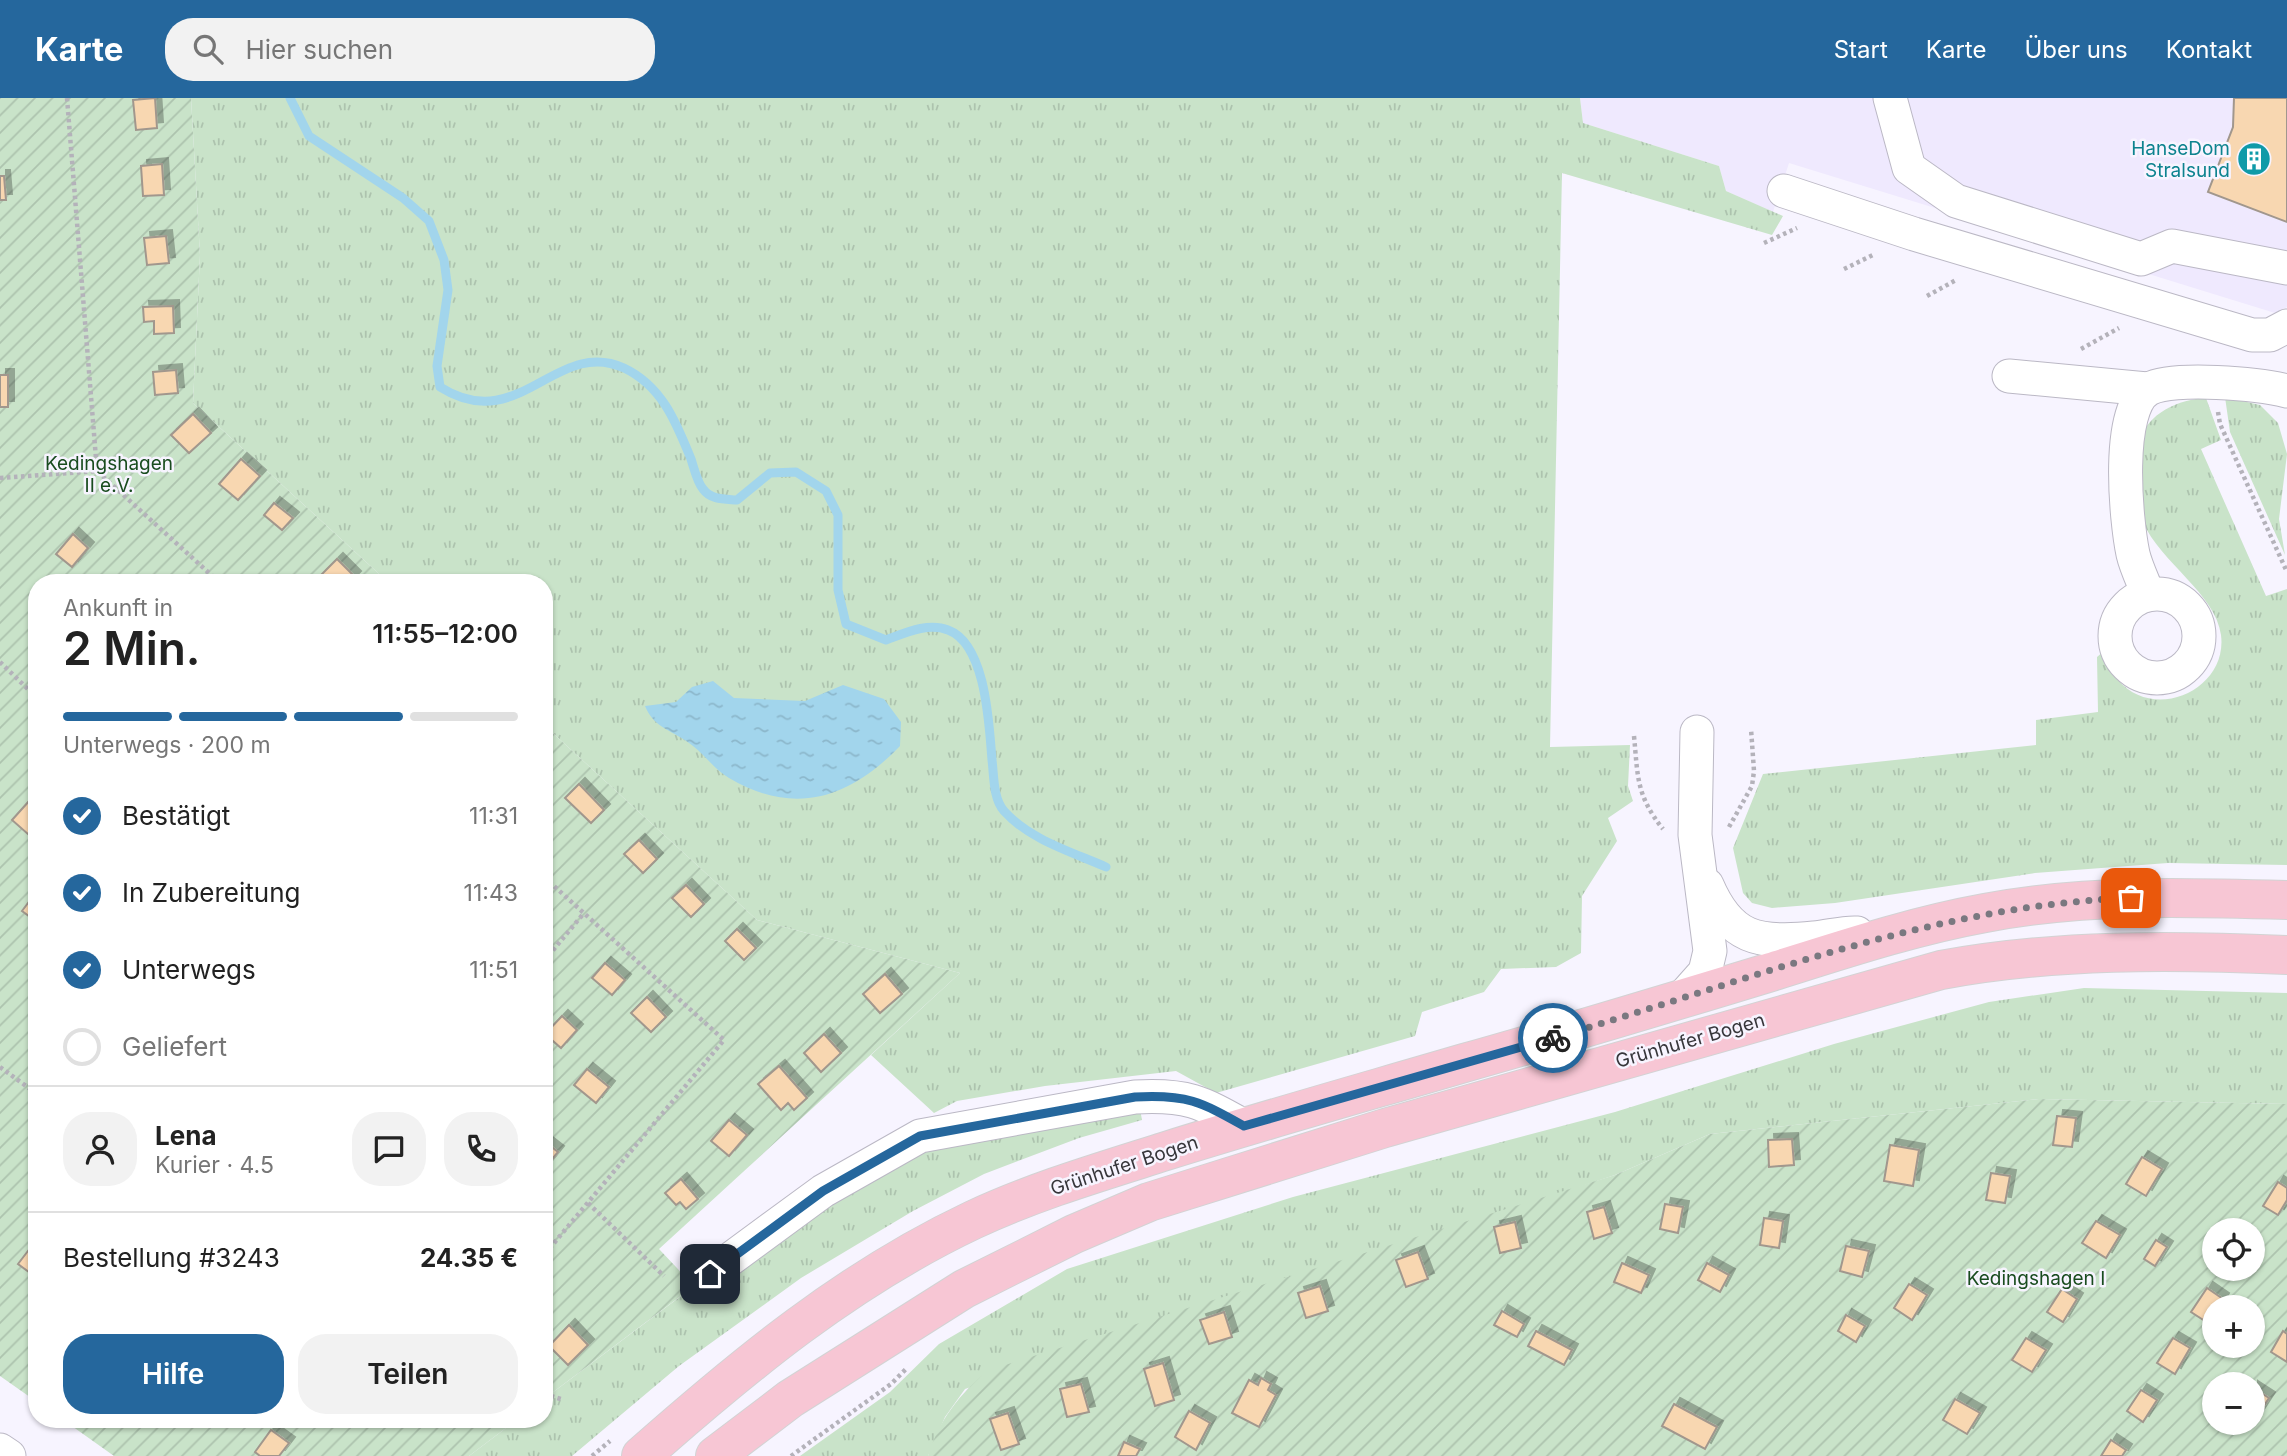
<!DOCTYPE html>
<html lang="de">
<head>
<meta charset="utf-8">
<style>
	body { margin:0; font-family:Inter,sans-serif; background:#f2f2f2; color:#222; height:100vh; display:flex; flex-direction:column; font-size:26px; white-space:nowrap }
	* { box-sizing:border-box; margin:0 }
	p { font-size:23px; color:#767676 }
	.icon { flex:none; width:38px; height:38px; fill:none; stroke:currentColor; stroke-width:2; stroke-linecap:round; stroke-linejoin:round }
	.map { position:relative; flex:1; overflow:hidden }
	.panel { position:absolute; left:28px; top:476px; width:525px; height:854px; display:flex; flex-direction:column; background:#fff; border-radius:28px; box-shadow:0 2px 5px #0004 }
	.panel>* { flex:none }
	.buttons { position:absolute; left:2202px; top:1120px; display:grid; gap:14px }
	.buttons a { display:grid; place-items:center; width:63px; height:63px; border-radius:50%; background:#fff; box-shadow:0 2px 5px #0004; font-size:35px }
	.pin { position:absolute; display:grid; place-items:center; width:60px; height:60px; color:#fff; margin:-30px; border-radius:14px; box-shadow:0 4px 10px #0006 }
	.courier { position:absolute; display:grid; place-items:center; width:70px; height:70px; margin:-35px; border:5px solid #25679d; border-radius:50%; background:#fff; color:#222; box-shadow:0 2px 9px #0007 }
	.summary em { font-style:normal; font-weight:600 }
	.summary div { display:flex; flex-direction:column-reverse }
	.summary { display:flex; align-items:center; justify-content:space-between; height:119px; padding:0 35px }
	h1 { font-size:46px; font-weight:600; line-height:52px }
	.bar { display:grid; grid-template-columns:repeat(4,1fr); gap:10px 7px; align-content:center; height:84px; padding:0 35px }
	.bar i { height:9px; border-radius:5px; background:#e0e0e0 }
	.bar .current { background:#25679d }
	.bar p { grid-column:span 4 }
	.line { display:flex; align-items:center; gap:18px; padding:0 35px; border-top:2px solid #e0e0e0 }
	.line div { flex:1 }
	.round { display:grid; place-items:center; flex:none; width:74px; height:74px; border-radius:28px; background:#f2f2f2 }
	ol { padding:0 35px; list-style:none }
	li { display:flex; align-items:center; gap:21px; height:77px }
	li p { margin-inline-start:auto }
	li .icon { padding:7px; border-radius:50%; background:#25679d; color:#fff; stroke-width:4 }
	li:last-child { color:#767676 }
	li i { width:38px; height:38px; border:4px solid #e0e0e0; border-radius:50% }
	.button { display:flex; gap:14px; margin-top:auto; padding:14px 35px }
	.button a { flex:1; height:80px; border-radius:28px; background:#25679d; color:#fff; font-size:28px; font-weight:600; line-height:80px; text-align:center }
	.button a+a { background:#f2f2f2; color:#222 }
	header { display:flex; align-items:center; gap:42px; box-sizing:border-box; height:98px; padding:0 35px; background:#25679d; color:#fff }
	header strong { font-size:33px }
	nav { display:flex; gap:38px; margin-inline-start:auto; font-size:24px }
	.search { width:490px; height:63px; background:#f2f2f2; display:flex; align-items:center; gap:18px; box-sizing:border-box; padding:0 24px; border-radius:28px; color:#767676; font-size:26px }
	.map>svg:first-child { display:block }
	.built { fill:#efe9fe }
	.grass { fill:url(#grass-tufts) }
	.garden { fill:url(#garden-furrows); fill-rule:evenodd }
	.water { fill:url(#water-ripples) }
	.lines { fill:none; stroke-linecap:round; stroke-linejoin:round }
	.stream { stroke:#a2d5ec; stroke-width:9 }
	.building { fill:#f8d7b1; stroke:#a1978d; stroke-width:2; filter:url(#shadow) }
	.minor-casing { stroke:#bbb8c5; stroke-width:35 }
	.major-casing { stroke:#d3d3d4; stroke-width:40 }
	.path { stroke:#b4b2ba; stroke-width:4.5; stroke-dasharray:3.5 3.5; stroke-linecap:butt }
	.minor { stroke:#fff; stroke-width:33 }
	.major { stroke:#f7c6d4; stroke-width:38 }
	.done { stroke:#7a7880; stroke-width:7; stroke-dasharray:0 12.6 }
	.route { stroke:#25679d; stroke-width:9 }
	.labels { text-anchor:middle; stroke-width:5; stroke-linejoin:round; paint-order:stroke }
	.culture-label { font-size:19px; fill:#0d838f; stroke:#f7f4ff; text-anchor:end }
	.park-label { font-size:19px; fill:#194c1f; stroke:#f7f4ff }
	.street-label { font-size:19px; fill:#37363b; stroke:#f7f4ff }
</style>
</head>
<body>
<header>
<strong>Karte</strong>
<div class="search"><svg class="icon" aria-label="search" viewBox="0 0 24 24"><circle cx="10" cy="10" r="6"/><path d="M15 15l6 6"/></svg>Hier suchen</div>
<nav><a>Start</a><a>Karte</a><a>Über uns</a><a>Kontakt</a></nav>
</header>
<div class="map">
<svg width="2287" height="1358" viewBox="0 0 2287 1358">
	<defs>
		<pattern id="grass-tufts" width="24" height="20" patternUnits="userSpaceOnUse" patternTransform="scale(1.75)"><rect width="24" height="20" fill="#c9e3c9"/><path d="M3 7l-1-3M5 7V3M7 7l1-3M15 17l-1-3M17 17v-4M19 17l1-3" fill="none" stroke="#adc3ae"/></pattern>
		<pattern id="garden-furrows" width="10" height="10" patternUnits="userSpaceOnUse" patternTransform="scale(1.75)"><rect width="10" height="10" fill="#c9e3c9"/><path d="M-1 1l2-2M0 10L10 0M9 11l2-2" fill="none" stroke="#adc3ae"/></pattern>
		<pattern id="water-ripples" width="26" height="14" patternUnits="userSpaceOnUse" patternTransform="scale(1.75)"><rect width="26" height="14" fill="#a2d5ec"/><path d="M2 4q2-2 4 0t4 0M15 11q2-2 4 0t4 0" fill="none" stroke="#8cb7cb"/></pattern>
		<filter id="shadow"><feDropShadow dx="6" dy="-6" stdDeviation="0" flood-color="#0004"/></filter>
	</defs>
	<rect width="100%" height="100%" fill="#f7f4ff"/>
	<path class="built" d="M 1580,0 L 2287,0 L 2287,209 L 2275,215 L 1789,65 L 1773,114 L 1726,93 L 1719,68 L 1583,25 Z"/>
	<g class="grass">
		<path d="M 191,0 L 1580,0 L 1583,25 L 1719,68 L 1726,93 L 1783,118 L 1772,137 L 1562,75 L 1550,649 L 1630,647 L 1628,688 L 1633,703 L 1608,720 L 1617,743 L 1582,798 L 1581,855 L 1556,869 L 1501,871 L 1484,894 L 1422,914 L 1415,938 L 1216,995 L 1176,973 L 1045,988 L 957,1003 L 934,1015 L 871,957 L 960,875 L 757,822 L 544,627 L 544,485 L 389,485 L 193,305 L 200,157 Z"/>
		<path d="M 2225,299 L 2260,307 L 2278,325 L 2287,356 L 2279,421 L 2285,457 L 2230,334 Z"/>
		<path d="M 2206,300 L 2221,342 L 2201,351 L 2266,498 L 2287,491 L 2287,767 L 2168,765 L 2035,775 L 1835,805 L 1772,810 L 1752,805 L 1743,795 L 1733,750 L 1763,676 L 2036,647 L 2036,622 L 2098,614 L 2097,559 L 2104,553 C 2108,562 2112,574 2118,582 C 2155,625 2228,591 2221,537 C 2216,496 2160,464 2143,424 C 2139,414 2141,398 2141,387 C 2141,374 2137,357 2140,344 C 2146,315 2180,301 2206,300 Z"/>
		<path d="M 2084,890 L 2287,895 L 2287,1006 L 2039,1001 L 1710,1036 L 1615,1077 L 965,1291 L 945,1319 L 928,1358 L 800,1358 L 890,1294 L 939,1246 L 1067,1171 L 1293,1099 L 1615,1014 L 1834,946 L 1989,904 Z"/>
		<path d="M 1140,1011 L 1142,1022 L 1079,1040 L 984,1076 L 913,1113 L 801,1180 L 679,1268 L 572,1358 L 469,1358 L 518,1321 L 544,1321 L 544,1301 L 693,1189 L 687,1181 L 902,1055 Z"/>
	</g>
	<g class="garden">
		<path d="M 0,0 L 191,0 L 200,157 L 193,305 L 389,485 L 37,485 L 37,1304 L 0,1278 Z"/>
		<path d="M 544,627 L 757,822 L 960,875 L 659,1151 L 694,1188 L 544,1301 Z"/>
		<path d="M 2039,1001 L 2287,1006 L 2287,1358 L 928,1358 C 939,1322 960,1295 989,1272 L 1615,1077 L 1710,1036 ZM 2214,1132 L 2252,1132 L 2252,1171 L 2214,1171 ZM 2214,1209 L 2252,1209 L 2252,1248 L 2214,1248 ZM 2214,1286 L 2252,1286 L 2252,1325 L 2214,1325 Z"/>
		<path d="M 62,1321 L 518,1321 L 469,1358 L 114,1358 Z"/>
	</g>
	<path class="water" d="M 713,583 L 734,600 L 805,603 L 843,587 L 884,601 L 901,624 L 900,648 C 850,700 795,719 729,680 C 715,672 705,657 693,648 C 674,632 655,632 645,608 L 676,604 L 692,589 Z"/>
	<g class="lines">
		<path class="stream" d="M 290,0 L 309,38 L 403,100 L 429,123 L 444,162 L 448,192 L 437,268 L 440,289 C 519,339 556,239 624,270 C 662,288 676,324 691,361 C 694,370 697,384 703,391 C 711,402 724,401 737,402 L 770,375 L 796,374 L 826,393 L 838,417 L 838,492 L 846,526 L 886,542 C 905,535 928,524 948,532 C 986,546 989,626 992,662 C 994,677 993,701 1004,713 C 1030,742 1072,754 1106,769"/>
	</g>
	<g class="building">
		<path d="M 155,0 L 157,30 L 136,32 L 133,2 Z"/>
		<path d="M 2234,0 L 2287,0 L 2287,124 L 2208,94 L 2233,29 Z"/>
		<path d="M 162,66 L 164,97 L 143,98 L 141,68 Z"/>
		<path d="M 0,78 L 4,78 L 6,102 L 0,102 Z"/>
		<path d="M 166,138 L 169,165 L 147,167 L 144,140 Z"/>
		<path d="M 173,208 L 174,235 L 154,236 L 154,223 L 144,224 L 143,209 Z"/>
		<path d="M 176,272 L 178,295 L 155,297 L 153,274 Z"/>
		<rect x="0" y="277" width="8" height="32"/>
		<path d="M 193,316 L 211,335 L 189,355 L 171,337 Z"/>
		<path d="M 241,361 L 260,378 L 238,402 L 219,386 Z"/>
		<path d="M 274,405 L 293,420 L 282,432 L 264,417 Z"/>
		<path d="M 73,436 L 88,450 L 72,469 L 56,456 Z"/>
		<path d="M 337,461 L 355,479 L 349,485 L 326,485 L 320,478 Z"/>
		<path d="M 579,686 L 604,712 L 591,725 L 565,700 Z"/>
		<path d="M 30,702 L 37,708 L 37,729 L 29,737 L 12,722 Z"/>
		<path d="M 639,742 L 657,761 L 643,775 L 624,756 Z"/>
		<path d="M 686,787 L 704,806 L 691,819 L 672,800 Z"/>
		<path d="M 37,793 L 37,824 L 22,813 Z"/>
		<path d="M 737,831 L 756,850 L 744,862 L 725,843 Z"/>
		<path d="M 605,865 L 625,882 L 612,897 L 592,880 Z"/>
		<path d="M 885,876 L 902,896 L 880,915 L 863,896 Z"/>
		<path d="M 647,899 L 666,919 L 651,934 L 631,915 Z"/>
		<path d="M 562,918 L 577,932 L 561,950 L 545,936 Z"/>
		<path d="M 824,936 L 841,955 L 821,974 L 804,955 Z"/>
		<path d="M 779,968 L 807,1000 L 794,1012 L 788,1005 L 781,1012 L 758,986 Z"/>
		<path d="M 587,971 L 609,989 L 596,1005 L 574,987 Z"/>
		<path d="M 2057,1018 L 2076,1020 L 2072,1049 L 2053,1047 Z"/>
		<path d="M 729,1022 L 747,1037 L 729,1058 L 711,1043 Z"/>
		<path d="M 1792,1041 L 1794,1067 L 1769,1069 L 1768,1042 Z"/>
		<path d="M 544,1043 L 558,1054 L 544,1071 Z"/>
		<path d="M 1890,1047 L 1919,1052 L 1913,1088 L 1884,1083 Z"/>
		<path d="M 2142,1059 L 2162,1071 L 2146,1098 L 2126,1086 Z"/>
		<path d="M 1991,1075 L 2010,1078 L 2005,1105 L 1986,1102 Z"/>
		<path d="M 681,1081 L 698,1101 L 686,1111 L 680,1104 L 676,1107 L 665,1095 Z"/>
		<path d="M 2278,1084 L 2287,1090 L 2287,1102 L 2278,1117 L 2263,1108 Z"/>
		<path d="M 1665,1106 L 1683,1109 L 1678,1135 L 1660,1131 Z"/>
		<path d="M 1604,1109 L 1612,1135 L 1594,1141 L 1587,1114 Z"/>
		<path d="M 1764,1120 L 1783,1123 L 1779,1150 L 1760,1147 Z"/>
		<path d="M 2096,1123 L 2120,1137 L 2106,1160 L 2082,1145 Z"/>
		<path d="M 1515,1124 L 1521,1150 L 1500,1155 L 1494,1129 Z"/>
		<path d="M 2156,1142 L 2167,1149 L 2155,1168 L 2144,1161 Z"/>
		<path d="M 1846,1148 L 1869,1153 L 1862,1179 L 1840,1173 Z"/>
		<path d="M 31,1149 L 37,1153 L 37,1180 L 18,1166 Z"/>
		<path d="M 1418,1154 L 1428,1181 L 1406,1189 L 1396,1162 Z"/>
		<path d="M 1622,1165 L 1649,1177 L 1641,1195 L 1614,1184 Z"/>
		<path d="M 1707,1165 L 1729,1177 L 1720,1194 L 1698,1182 Z"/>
		<path d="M 1909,1186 L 1927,1197 L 1912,1222 L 1894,1210 Z"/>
		<path d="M 1320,1188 L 1328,1213 L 1306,1220 L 1298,1195 Z"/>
		<path d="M 2207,1190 L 2223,1201 L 2218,1209 L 2214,1209 L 2208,1225 L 2191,1214 Z"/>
		<path d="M 2062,1191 L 2077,1201 L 2063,1224 L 2047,1214 Z"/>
		<path d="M 1502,1213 L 1524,1226 L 1517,1239 L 1494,1227 Z"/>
		<path d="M 1224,1214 L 1232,1239 L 1209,1246 L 1200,1222 Z"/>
		<path d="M 1846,1217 L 1865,1228 L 1856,1244 L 1838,1233 Z"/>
		<path d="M 569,1227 L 588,1247 L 568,1267 L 549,1248 Z"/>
		<path d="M 1536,1233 L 1572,1252 L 1564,1267 L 1528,1248 Z"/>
		<path d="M 2283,1233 L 2287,1236 L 2287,1264 L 2271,1254 Z"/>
		<path d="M 2026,1240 L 2046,1252 L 2032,1274 L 2012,1262 Z"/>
		<path d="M 2173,1240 L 2190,1250 L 2175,1276 L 2157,1265 Z"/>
		<path d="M 1163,1265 L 1174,1302 L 1155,1308 L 1144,1271 Z"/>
		<path d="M 1261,1280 L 1271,1286 L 1268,1292 L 1276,1297 L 1259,1329 L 1232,1315 L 1249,1282 L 1258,1287 Z"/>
		<path d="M 1081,1286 L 1089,1314 L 1067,1319 L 1060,1291 Z"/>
		<path d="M 2252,1289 L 2269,1300 L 2251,1328 L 2245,1325 L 2252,1325 Z"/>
		<path d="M 2141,1292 L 2157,1302 L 2143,1324 L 2127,1313 Z"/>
		<path d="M 1955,1301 L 1980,1315 L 1967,1336 L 1943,1322 Z"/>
		<path d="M 1674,1306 L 1717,1329 L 1705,1351 L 1662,1328 Z"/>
		<path d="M 1189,1313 L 1210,1325 L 1196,1352 L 1175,1339 Z"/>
		<path d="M 1008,1315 L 1019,1346 L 1001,1352 L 990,1321 Z"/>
		<path d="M 271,1332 L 289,1345 L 279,1358 L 260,1358 L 255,1354 Z"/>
		<path d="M 2111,1342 L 2126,1352 L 2122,1358 L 2101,1358 Z"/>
		<path d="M 1124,1344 L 1140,1351 L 1136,1358 L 1118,1358 Z"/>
	</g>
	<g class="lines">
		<g class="minor-casing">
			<g id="minor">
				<path d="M 1890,0 L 1909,70 L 1956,103 L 2141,161 L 2172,148 L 2287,170"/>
				<path d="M 1784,93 L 1914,136 L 2252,237 L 2270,237 L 2287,228"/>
				<path d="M 2009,278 L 2147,291"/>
				<circle cx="2157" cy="538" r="42"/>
				<path d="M 2148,496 C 2143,483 2136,469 2133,456 C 2126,423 2115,309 2149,291 C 2173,278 2260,286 2287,293"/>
				<path d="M 1707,787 C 1730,841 1758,846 1814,840 C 1828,839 1843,834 1857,835"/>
				<path d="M 1681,901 L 1705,874 L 1710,853 L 1695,737 L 1697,634"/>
				<path d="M 710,1176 L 823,1093 L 920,1038 L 1135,999 C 1187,996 1201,1004 1244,1028"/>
				<path d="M 0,1352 L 9,1358"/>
			</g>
		</g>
		<g class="major-casing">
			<g id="major">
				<path d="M 641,1358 C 744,1267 848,1181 973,1122 C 1035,1093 1100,1074 1166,1053 C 1265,1022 1365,994 1464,965 C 1567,936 1669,905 1771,874 C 1841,852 1913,828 1985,815 C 2085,796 2187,799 2287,802"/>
				<path d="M 715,1358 L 790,1301 L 964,1191 L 1074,1136 L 1149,1104 L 1385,1030 L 1941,872 C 2054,851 2172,852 2287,857"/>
			</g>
		</g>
		<g class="path">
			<path d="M 67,0 L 97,373"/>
			<path d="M 1764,145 L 1797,130"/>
			<path d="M 1844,171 L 1873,157"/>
			<path d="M 1927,198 L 1956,182"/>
			<path d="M 2081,251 L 2119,230"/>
			<path d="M 2218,314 L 2220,326 L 2287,474"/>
			<path d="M 0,380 L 97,373 L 220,485"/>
			<path d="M 0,564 L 37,600"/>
			<path d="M 1634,638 C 1638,679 1636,697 1663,731"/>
			<path d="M 1729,729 L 1752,688 L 1754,673 L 1751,631"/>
			<path d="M 544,779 L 724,942 L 544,1157"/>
			<path d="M 544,863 L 584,815"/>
			<path d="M 0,969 L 37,996"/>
			<path d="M 588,1105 L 664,1178"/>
			<path d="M 544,1296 L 564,1302"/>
			<path d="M 592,1358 L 610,1343"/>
			<path d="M 791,1358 L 891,1286 L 907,1270"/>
		</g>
		<use href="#minor" class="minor"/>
		<use href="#major" class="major"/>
	</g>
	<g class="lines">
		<path class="done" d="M 1553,940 C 1743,885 1932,807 2131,800"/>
		<path class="route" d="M 710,1176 L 823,1093 L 920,1038 L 1135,999 C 1187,996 1201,1004 1244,1028 L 1553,940"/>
	</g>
	<defs>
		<g id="building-disc" transform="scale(1.75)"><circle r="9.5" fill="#0f9aa8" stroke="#f7f4ff"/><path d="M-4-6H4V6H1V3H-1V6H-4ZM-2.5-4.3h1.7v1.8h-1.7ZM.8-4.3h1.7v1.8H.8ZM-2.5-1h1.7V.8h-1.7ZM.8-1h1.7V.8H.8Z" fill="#fff"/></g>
	</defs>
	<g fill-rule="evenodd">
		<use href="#building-disc" x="2254" y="61"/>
	</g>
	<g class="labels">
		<g class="culture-label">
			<text x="2230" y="57">HanseDom<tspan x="2230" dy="22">Stralsund</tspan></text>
		</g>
		<g class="park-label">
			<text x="109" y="372">Kedingshagen<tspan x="109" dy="22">II e.V.</tspan></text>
			<text x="2036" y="1187">Kedingshagen I</text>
		</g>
		<g class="street-label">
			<text transform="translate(1690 942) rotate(-16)" y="7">Grünhufer Bogen</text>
			<text transform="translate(1124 1067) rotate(-18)" y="7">Grünhufer Bogen</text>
		</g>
	</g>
</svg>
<div class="buttons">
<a><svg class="icon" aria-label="locate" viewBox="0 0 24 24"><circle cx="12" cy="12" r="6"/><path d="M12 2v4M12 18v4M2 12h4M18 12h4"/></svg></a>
<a>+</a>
<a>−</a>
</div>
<div class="pin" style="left:2131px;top:800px;background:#ea580c"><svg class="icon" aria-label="bag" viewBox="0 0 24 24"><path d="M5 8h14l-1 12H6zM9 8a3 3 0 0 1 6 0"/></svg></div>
<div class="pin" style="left:710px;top:1176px;background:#1f2937"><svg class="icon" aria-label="home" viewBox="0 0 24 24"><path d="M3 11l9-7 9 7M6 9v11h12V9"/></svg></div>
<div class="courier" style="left:1553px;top:940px"><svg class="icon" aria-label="bike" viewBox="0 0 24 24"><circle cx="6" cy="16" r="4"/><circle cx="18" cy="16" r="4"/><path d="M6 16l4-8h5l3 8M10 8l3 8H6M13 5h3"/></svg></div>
<section class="panel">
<div class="summary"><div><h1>2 Min.</h1><p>Ankunft in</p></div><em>11:55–12:00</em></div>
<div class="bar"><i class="current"></i><i class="current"></i><i class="current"></i><i></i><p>Unterwegs · 200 m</p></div>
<ol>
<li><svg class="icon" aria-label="check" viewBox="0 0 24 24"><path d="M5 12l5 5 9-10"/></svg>Bestätigt<p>11:31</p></li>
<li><svg class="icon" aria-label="check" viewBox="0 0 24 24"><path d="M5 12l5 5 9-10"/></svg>In Zubereitung<p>11:43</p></li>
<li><svg class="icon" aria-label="check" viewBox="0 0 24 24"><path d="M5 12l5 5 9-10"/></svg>Unterwegs<p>11:51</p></li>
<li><i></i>Geliefert</li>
</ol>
<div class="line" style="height:126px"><a class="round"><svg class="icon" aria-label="person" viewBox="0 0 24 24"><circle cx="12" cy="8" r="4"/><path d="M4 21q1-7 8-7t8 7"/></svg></a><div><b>Lena</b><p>Kurier · 4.5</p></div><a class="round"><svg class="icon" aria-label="chat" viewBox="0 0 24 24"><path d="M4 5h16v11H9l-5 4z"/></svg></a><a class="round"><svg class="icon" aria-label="phone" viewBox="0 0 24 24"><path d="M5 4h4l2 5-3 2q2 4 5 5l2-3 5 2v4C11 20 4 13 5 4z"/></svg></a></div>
<div class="line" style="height:91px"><div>Bestellung #3243</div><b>24.35 €</b></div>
<div class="button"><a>Hilfe</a><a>Teilen</a></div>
</section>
</div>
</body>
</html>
